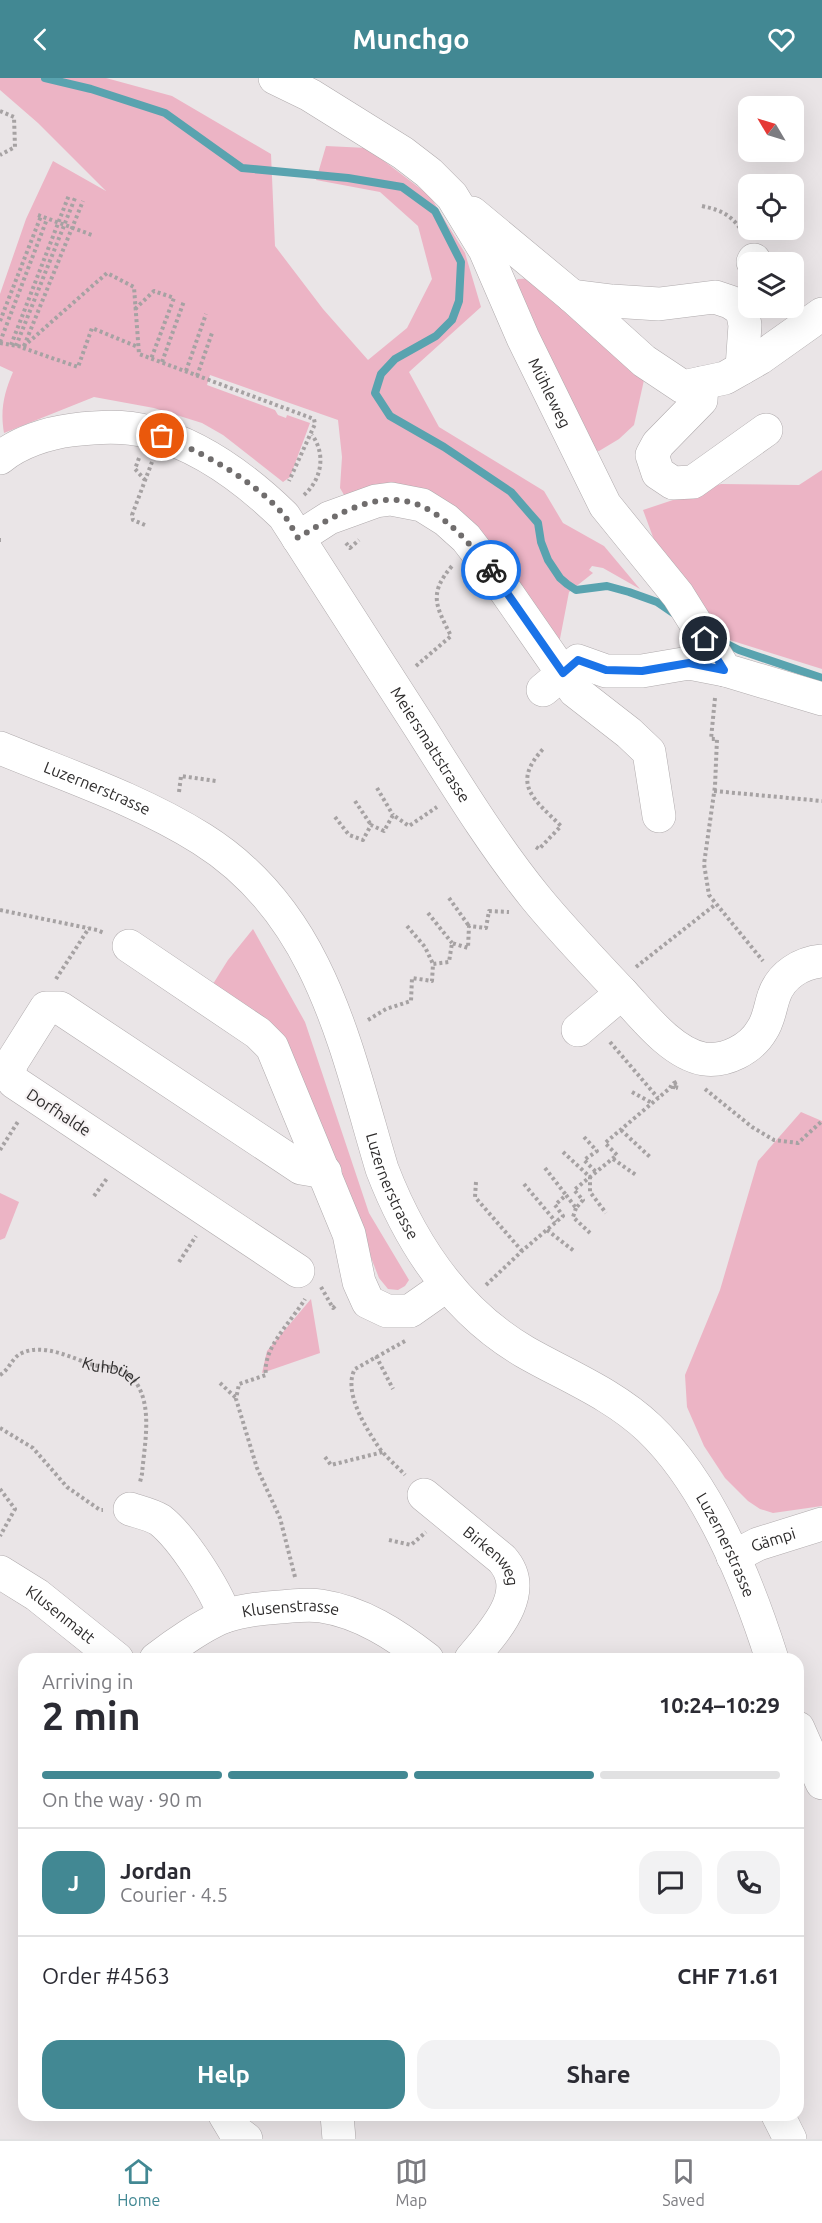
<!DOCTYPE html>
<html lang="en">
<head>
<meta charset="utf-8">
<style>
	body { margin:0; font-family:Ubuntu,sans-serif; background:#f2f2f3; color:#2b2b33; height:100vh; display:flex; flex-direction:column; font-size:22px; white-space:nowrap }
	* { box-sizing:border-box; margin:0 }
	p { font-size:20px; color:#7c7c81 }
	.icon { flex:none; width:33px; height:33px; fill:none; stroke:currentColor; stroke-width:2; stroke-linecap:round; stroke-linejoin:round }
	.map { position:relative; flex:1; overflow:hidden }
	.drawer { position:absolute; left:18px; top:1575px; width:786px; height:468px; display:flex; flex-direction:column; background:#fff; border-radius:18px; box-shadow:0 6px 24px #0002 }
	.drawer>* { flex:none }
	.needle { width:39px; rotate:308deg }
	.tools { position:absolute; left:738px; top:18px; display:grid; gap:12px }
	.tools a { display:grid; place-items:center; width:66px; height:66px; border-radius:12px; background:#fff; box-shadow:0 6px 24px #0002; font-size:30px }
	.pin { position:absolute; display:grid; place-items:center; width:51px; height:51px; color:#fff; margin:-26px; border:3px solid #fff; border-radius:50%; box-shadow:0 2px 6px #0007 }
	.courier { position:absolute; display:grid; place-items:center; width:60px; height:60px; margin:-30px; border:4px solid #1a73e8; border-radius:50%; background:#fff; color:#222; box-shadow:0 2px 8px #0007 }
	.head em { font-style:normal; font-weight:600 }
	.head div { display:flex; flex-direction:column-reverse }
	.head { display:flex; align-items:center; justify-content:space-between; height:102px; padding:0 24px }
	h1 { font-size:39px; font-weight:600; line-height:45px }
	.bar { display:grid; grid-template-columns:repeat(4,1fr); gap:9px 6px; align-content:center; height:72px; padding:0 24px }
	.bar i { height:8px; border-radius:4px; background:#e1e1e2 }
	.bar .selected { background:#428893 }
	.bar p { grid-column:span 4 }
	.line { display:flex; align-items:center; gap:15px; padding:0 24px; border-top:2px solid #e1e1e2 }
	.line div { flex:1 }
	.round { display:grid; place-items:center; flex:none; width:63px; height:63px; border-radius:18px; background:#f2f2f3 }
	.cta { display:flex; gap:12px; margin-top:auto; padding:12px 24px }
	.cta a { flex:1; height:69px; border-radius:18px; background:#428893; color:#fff; font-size:24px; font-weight:600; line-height:69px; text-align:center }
	.cta a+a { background:#f2f2f3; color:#2b2b33 }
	header { display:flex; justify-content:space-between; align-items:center; height:78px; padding:0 24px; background:#428893; color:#fff; font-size:27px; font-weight:600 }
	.tab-bar { display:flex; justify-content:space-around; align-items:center; height:84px; border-top:2px solid #e1e1e2; background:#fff; font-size:16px; color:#7c7c81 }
	.tab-bar a { display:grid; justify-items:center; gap:3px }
	.tab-bar .selected { color:#428893 }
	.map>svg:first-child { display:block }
	.green { fill:#ecb4c5 }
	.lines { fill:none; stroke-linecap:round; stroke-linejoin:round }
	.stream { stroke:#59a3af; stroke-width:8 }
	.minor-casing { stroke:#b0abad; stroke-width:34 }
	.major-casing { stroke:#b0abad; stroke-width:34 }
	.path { stroke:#a6a2a3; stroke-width:4; stroke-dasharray:3 3; stroke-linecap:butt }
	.minor { stroke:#fff; stroke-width:33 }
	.major { stroke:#fff; stroke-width:33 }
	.path-bridge { stroke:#a6a2a3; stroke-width:4; stroke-dasharray:3 3; stroke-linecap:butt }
	.done { stroke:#706d6d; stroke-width:6; stroke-dasharray:0 10.8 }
	.route { stroke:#1a73e8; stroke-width:8 }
	.labels { text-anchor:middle; stroke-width:4.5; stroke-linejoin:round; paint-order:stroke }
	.street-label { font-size:16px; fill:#2e2c2c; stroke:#f7f3f4 }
</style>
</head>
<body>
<header><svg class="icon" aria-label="back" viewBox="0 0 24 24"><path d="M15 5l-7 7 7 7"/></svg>Munchgo<svg class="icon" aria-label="heart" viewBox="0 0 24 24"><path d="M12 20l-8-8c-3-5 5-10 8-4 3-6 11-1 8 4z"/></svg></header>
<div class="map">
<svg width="822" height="2061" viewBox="0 0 822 2061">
	<rect width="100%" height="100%" fill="#eae5e7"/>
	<g class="green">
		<path d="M 0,0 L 106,0 L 172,18 L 271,76 L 275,168 L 323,231 L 368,282 L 407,250 L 432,201 L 418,148 L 380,114 L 316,102 L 326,68 L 367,70 L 430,118 L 465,175 L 481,229 L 409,294 L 439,349 L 544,413 L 563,445 L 604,468 L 640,511 L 603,490 L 592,488 L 589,492 L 593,495 L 569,514 L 558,571 L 473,451 L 347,422 L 340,410 L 342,379 L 338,342 L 210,297 L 207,307 L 275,332 L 278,337 L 286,340 L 287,337 L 310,345 L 290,399 L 283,404 L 223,357 L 202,345 L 154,330 L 94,319 L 4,355 C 0,332 4,315 13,294 L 0,288 L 0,216 L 26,141 L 53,83 L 106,113 L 38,45 L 0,12 Z"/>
		<path d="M 536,200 L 646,293 L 634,347 L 619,361 L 599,373 L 586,372 L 511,206 L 518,201 Z"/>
		<path d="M 822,392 L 822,591 L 720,559 L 663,486 L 643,432 L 721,406 L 799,407 Z"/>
		<path d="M 253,851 L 305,944 L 369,1135 L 409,1202 L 405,1208 L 398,1212 L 388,1211 L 379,1200 L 335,1088 L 213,906 L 228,882 Z"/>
		<path d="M 801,1034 L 822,1043 L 822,1428 L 773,1435 L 760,1431 L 748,1423 L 725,1400 L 704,1368 L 687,1329 L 685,1297 L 720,1212 L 758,1083 Z"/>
		<path d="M 0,1115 L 19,1124 L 5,1160 L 0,1162 Z"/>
		<path d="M 311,1221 L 320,1275 L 262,1295 L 267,1273 Z"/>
	</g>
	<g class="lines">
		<g class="stream">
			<path d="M 45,0 L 91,11 L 165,35 L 242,90 L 348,100 L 402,109 L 435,133 L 461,184 L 459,223 L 452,242 L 436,258 L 395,281 L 381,296 L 375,315 L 390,338 L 444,369 L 511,414 L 538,445 L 541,464 L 548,482 L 560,500 L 567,506 L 576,512 L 607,508 L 629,514 L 657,524 L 676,537"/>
			<path d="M 719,562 L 739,572 L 822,600"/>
		</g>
		<g class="minor-casing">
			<g id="minor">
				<path id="s2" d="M 275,0 L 310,17 L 403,75 L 429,95 L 452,118 L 485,172 L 523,260 L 605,427 L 678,517 L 725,592 L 822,621"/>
				<path d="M 472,135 L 572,218 L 644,283 L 683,309 L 725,300 L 760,280 L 822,236"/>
				<path d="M 753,184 L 754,182"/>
				<path d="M 572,218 L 612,223 L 659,226 L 715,219 L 730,224 L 742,232 L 745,247 L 742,290"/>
				<path d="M 702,305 L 701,322 L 658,366 L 652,377 L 658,395 L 673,405 L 693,404 L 766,352"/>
				<path id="s3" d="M 0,380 C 19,364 48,355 72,352 C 97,349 124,347 149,354 C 200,367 247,402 284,438 C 329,509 375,580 421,651 C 457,708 493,767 536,820 C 563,853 594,885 624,917 C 644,939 673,976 704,981 C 726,984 751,971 762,952 C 769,942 770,929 774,918 C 781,897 801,885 822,883"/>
				<path d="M 298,460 L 329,440 L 376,423 L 391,421 L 422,427 L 446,442 L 466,460 L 496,499 L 575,613 L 629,655 L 649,674 L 659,738"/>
				<path d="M 543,612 L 578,583 L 606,593 L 642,593 L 689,585 L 725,592"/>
				<path d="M 129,868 L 258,955 L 272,969 L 349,1156 L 359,1204 L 368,1224 L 387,1233 L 410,1233 L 447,1207"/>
				<path d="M 578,952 L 622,915"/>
				<path d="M 298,1193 L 14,1004 L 9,994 L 12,984 L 46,930 L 60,930 L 301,1090 L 325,1094"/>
				<path id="s4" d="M 424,1417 L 502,1481 C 532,1515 493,1554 471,1581"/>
				<path d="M 130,1431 C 139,1434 152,1437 160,1442 C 183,1460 215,1511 225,1538"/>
				<path id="s5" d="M 733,1479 L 758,1466 L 822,1446"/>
				<path id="s6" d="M 0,1494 L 37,1517 L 117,1581"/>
				<path id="s7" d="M 156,1581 C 173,1568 207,1544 226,1538 C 243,1532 263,1530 280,1529 C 294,1528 308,1526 321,1528 C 361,1534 396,1557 427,1581"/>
				<path d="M 225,2037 L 234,2052 L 246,2061"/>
				<path d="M 337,2037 L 339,2061"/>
				<path d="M 778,2037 L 790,2061"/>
			</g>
		</g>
		<g class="major-casing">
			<g id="major">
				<path id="s8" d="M 0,670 C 68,698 140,722 202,761 C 320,835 345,967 382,1091 C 410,1164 455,1233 525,1274 C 567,1298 613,1316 649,1350 C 708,1406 748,1505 772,1581"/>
				<path d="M 798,1650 L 822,1705"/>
			</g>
		</g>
		<g class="path">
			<path d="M 0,33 L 14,39 L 15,69 L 0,77"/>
			<path d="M 702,128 C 725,133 732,138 745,157"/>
			<path d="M 38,137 L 92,157"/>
			<path d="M 135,231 L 154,213 L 174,220 L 151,281"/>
			<path d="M 0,243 L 41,138"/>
			<path d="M 0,264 L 47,141"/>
			<path d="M 0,265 L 23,269 L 107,195 L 134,209 L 139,276 L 314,341 L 315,346 L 289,403"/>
			<path d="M 11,267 L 69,117"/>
			<path d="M 16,268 L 75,120"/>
			<path d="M 24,268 L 83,123"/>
			<path d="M 23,270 L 78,289 L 92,250 L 138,269"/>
			<path d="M 162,284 L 184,223"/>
			<path d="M 186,293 L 206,236"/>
			<path d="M 197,298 L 212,255"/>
			<path d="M 139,380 L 135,391 L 145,402"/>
			<path d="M 304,417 C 322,401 326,376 312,357"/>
			<path d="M 145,447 L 133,442 L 132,437 L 152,384"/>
			<path d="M 0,462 L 1,462"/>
			<path d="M 346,465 L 350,470 L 359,462"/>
			<path d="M 416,588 L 451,558 C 436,528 428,516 452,488"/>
			<path d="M 715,620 L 711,661 L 717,661 L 715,708 L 704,786 L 709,817 L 763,883"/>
			<path d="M 377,710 L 393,737"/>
			<path d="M 714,713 L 822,723"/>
			<path d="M 179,714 L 181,698 L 216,703"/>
			<path d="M 355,723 L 371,747"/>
			<path d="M 335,739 L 349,757 L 363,762 L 371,747 L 384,753 L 393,737 L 409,748 L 437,729"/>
			<path d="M 536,769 L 539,771 L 561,748 C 534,721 510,706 544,670"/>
			<path d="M 449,820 L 469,848"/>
			<path d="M 0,832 L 97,852 L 104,855"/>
			<path d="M 428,835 L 452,865"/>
			<path d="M 407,848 L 425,869 L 433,886"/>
			<path d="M 636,889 L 716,826"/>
			<path d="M 56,901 L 89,850"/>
			<path d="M 368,942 L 386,931 L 411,923 L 412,900 L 432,903 L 433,886 L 449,884 L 452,865 L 468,870 L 469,848 L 486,850 L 489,833 L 509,834"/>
			<path d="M 610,964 L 658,1020"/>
			<path d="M 673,1011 L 674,1005 L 678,1003"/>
			<path d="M 705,1011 L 752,1049 L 774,1062 L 798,1065 L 822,1043"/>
			<path d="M 632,1014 L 652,1025"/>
			<path d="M 621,1052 L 650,1079"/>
			<path d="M 584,1059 L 597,1073 L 584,1082 L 596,1094"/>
			<path d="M 0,1072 L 19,1042"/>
			<path d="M 563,1074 L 590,1099 L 590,1114 L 606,1135"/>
			<path d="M 613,1081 L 636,1097"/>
			<path d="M 545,1090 L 566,1117"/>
			<path d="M 476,1104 L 475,1119 L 522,1173"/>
			<path d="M 524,1106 L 556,1144"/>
			<path d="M 94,1118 L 108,1099"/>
			<path d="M 576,1130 L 573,1139 L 590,1155"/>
			<path d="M 547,1152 L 574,1173"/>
			<path d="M 179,1184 L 196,1158"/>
			<path d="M 486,1207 L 522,1173 L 563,1138 L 555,1127 L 566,1117 L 576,1130 L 583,1122 L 574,1112 L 617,1077 L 605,1065 L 670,1010"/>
			<path d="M 321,1209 L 333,1230 L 336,1227"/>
			<path d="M 405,1263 L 355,1291 C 343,1312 364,1347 376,1365 C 383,1377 396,1387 405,1397"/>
			<path d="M 376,1278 L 393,1311"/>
			<path id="s1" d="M 0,1297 C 11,1290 11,1280 22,1275 C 44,1265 72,1280 93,1287 C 101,1289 112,1288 120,1291 C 130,1295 137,1304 141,1314 C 151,1338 144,1371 142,1396 L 140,1404"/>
			<path d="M 220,1305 L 236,1320"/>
			<path d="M 0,1350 L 33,1370 L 67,1409 L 100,1432 L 103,1432"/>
			<path d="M 325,1379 L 331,1387 L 383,1374"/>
			<path d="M 0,1411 L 15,1431 L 0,1458"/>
			<path d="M 389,1462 L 411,1467 L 426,1454"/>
			<path d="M 295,1499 L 280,1440 L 257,1390 L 236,1321 L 239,1306 L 266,1297 C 262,1270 292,1243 305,1221"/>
		</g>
		<use href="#minor" class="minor"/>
		<use href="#major" class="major"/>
		<path class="path-bridge" d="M 670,1010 L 672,1006 L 677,1005 L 676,1010 L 673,1011"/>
	</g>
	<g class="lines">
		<path class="done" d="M 162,358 C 204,375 253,402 283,436 C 289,443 293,452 298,460 C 388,402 425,408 491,492"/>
		<path class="route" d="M 491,492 L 563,595 L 578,582 L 606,592 L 642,593 L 689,585 L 724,592 L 705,561"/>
	</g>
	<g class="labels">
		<g class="street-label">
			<text dy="6" stroke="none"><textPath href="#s2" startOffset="434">Mühleweg</textPath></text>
			<text dy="6" stroke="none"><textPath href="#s3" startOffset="588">Meiersmattstrasse</textPath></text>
			<text dy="6" stroke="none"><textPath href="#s8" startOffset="105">Luzernerstrasse</textPath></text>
			<text transform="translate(59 1034) rotate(33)" y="6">Dorfhalde</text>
			<text dy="6" stroke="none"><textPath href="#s8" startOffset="627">Luzernerstrasse</textPath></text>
			<text dy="6" stroke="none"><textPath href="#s1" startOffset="124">Kuhbüel</textPath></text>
			<text dy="6" stroke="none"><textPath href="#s5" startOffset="44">Gämpi</textPath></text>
			<text dy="6" stroke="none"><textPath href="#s8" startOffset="1131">Luzernerstrasse</textPath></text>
			<text dy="6" stroke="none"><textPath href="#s4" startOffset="92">Birkenweg</textPath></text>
			<text dy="6" stroke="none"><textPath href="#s7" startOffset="148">Klusenstrasse</textPath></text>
			<text dy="6" stroke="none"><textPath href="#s6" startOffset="74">Klusenmatt</textPath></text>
		</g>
	</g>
</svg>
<div class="tools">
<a><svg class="needle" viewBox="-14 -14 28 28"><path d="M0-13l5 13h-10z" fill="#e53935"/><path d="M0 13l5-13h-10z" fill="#7c7c81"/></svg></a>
<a><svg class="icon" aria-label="locate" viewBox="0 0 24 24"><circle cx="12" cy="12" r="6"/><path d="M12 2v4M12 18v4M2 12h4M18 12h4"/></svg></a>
<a><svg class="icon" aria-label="layers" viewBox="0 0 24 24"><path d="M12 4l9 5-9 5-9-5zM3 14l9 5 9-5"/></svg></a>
</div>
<div class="pin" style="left:162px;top:358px;background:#ea580c"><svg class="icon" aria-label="bag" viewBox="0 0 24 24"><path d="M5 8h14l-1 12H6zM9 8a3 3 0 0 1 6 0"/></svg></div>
<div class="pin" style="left:705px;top:561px;background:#1f2937"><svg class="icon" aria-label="home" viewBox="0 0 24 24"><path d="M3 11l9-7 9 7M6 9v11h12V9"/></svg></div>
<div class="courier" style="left:491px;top:492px"><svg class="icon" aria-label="bike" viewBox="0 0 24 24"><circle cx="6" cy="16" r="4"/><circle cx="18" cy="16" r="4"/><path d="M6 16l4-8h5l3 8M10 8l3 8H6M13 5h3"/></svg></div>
<section class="drawer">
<div class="head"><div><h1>2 min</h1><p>Arriving in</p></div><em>10:24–10:29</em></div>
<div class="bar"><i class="selected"></i><i class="selected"></i><i class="selected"></i><i></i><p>On the way · 90 m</p></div>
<div class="line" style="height:108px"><b class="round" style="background:#428893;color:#fff">J</b><div><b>Jordan</b><p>Courier · 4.5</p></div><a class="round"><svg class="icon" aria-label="chat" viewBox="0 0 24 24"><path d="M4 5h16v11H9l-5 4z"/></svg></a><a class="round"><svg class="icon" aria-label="phone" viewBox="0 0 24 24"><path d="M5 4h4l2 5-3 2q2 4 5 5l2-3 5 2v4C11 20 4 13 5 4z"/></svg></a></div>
<div class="line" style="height:78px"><div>Order #4563</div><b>CHF 71.61</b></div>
<div class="cta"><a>Help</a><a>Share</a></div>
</section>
</div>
<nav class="tab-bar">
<a class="selected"><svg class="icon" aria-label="home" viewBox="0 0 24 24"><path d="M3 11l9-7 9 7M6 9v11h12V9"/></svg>Home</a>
<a><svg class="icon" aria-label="map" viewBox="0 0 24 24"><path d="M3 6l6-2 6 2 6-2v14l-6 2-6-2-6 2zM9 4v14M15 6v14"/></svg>Map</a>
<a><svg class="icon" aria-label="saved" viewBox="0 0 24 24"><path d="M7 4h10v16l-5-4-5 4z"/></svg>Saved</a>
</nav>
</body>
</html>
